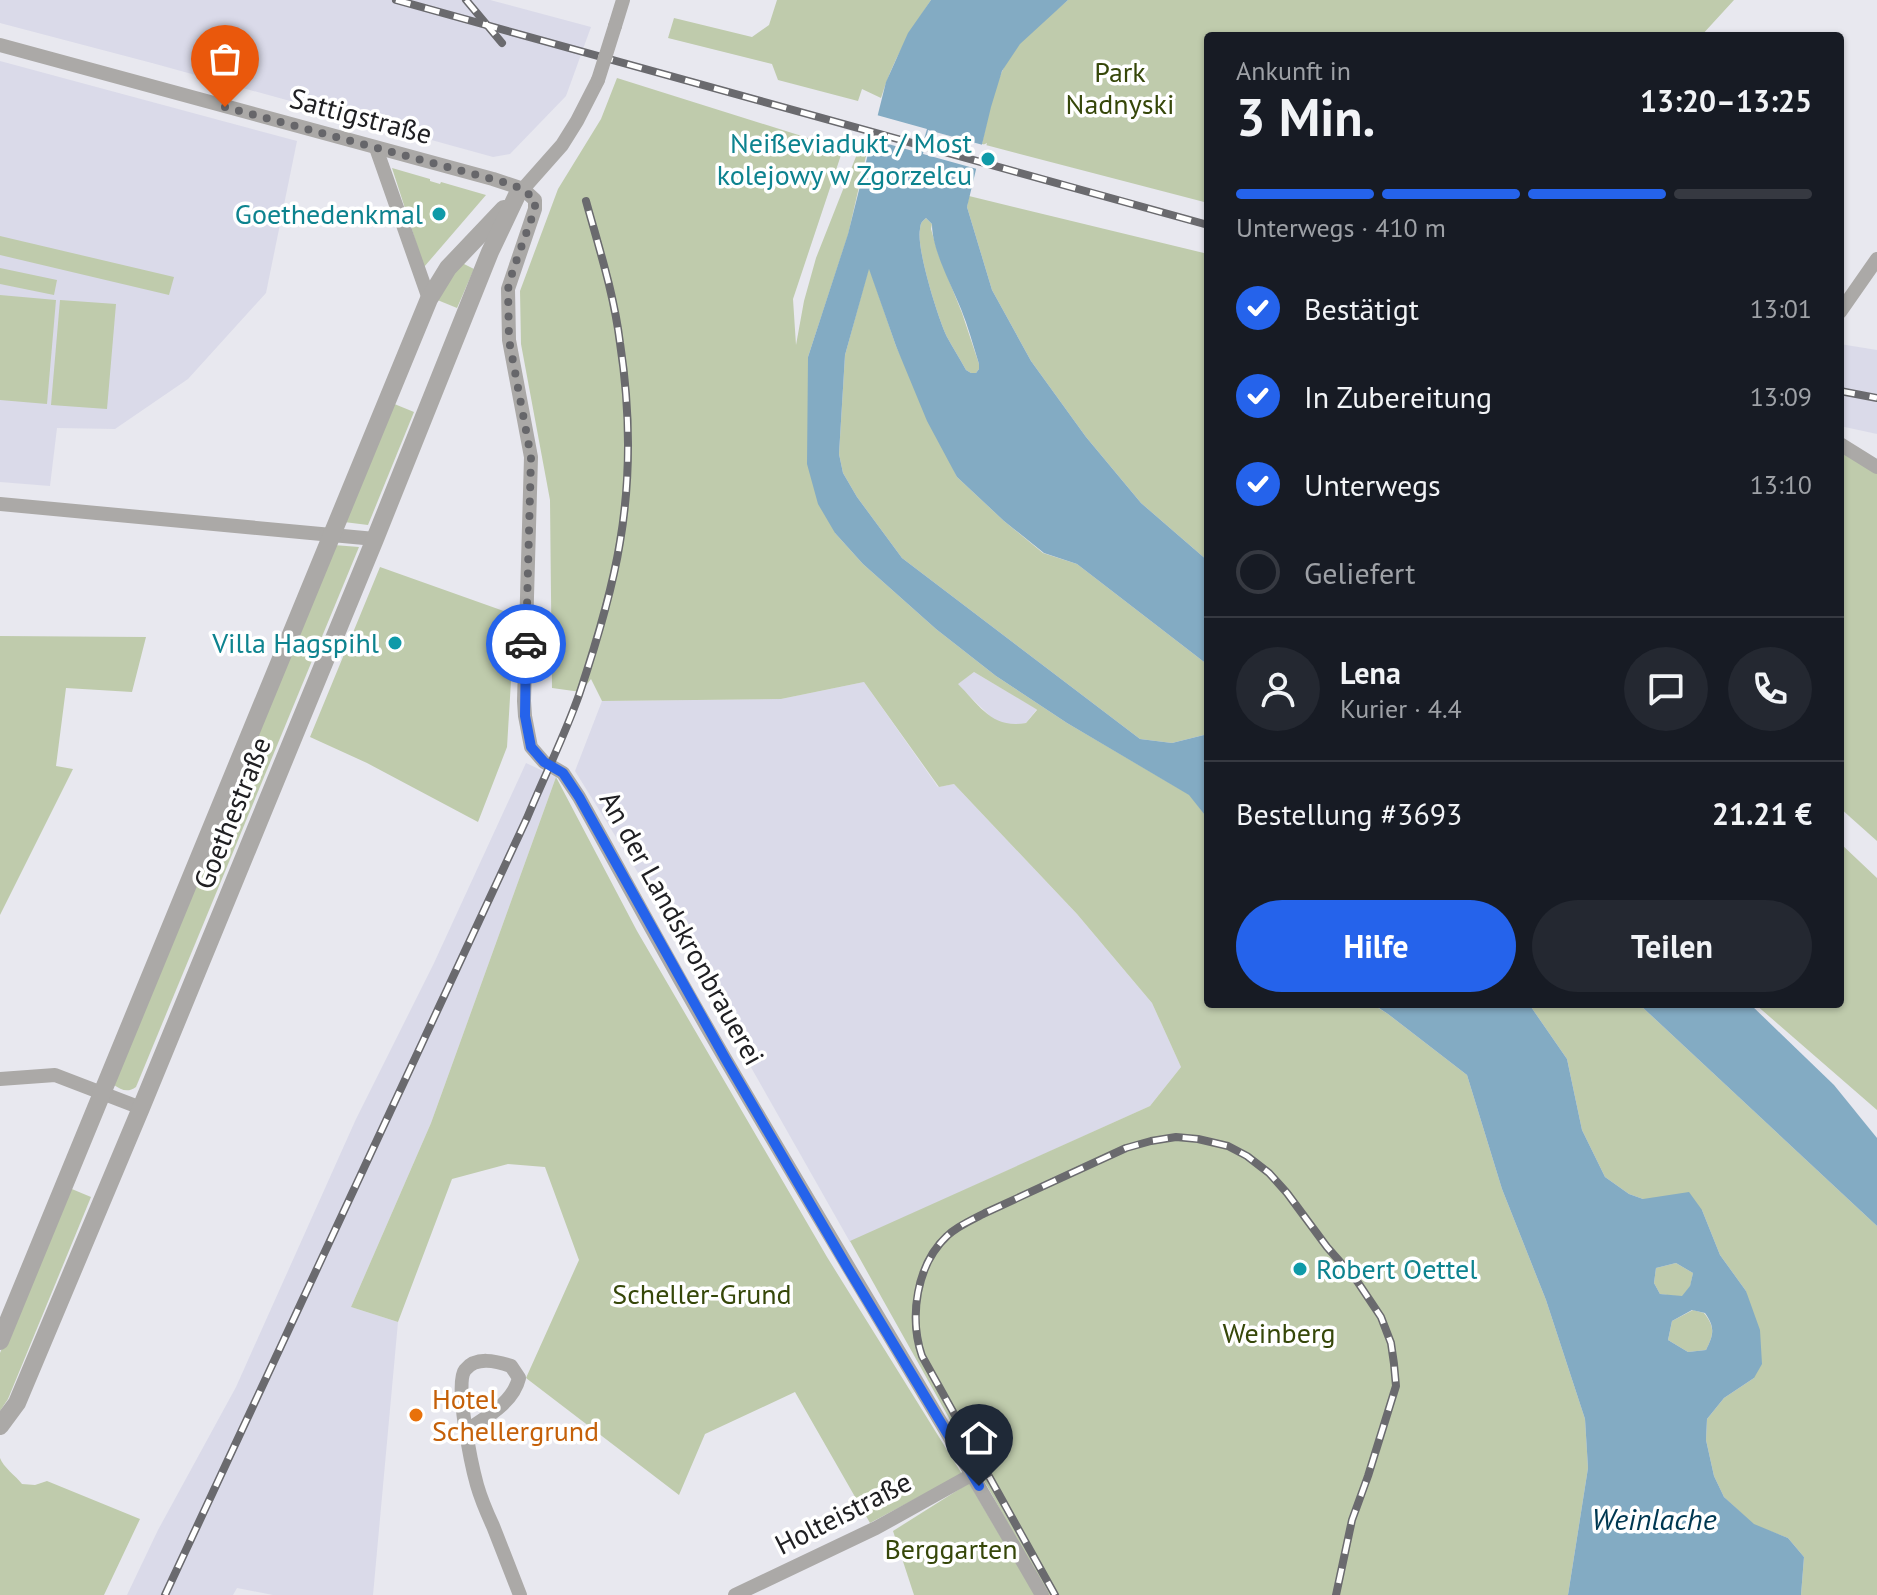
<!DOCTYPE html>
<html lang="de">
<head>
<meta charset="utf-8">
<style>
	body { margin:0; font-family:"PT Sans",sans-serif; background:#242831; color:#f1f3f6; height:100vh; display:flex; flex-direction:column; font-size:30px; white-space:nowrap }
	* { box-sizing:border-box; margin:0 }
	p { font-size:26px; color:#9ea1a6 }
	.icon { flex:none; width:44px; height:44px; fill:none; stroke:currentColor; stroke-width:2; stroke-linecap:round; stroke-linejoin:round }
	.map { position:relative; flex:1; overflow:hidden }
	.side { position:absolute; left:1204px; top:32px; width:640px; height:976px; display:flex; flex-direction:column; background:#171b24; border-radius:8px; box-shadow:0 2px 6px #0004 }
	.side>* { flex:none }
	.pin { position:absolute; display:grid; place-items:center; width:68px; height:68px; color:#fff; margin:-82px -34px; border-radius:50% 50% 50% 0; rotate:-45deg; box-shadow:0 0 8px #0007 }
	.pin .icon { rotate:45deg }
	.courier { position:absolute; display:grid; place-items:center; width:80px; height:80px; margin:-40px; border:6px solid #2563eb; border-radius:50%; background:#fff; color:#222; box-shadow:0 2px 10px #0007 }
	.head em { font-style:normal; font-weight:800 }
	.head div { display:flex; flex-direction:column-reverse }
	.head { display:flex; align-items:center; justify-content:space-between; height:136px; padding:0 32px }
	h1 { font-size:52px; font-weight:800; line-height:60px }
	.bar { display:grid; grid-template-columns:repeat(4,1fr); gap:12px 8px; align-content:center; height:96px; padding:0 32px }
	.bar i { height:10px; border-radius:6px; background:#363941 }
	.bar .current { background:#2563eb }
	.bar p { grid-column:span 4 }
	.line { display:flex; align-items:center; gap:20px; padding:0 32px; border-top:2px solid #363941 }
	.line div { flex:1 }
	.round { display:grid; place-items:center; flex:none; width:84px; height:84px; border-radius:42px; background:#242831 }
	ol { padding:0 32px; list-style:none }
	li { display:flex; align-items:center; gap:24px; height:88px }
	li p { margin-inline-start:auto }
	li .icon { padding:8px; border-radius:50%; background:#2563eb; color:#fff; stroke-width:4 }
	li:last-child { color:#9ea1a6 }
	li i { width:44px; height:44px; border:4px solid #363941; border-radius:50% }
	.primary-button { display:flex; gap:16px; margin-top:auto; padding:16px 32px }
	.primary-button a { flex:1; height:92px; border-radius:48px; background:#2563eb; color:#fff; font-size:32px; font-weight:800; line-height:92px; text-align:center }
	.primary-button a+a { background:#242831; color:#f1f3f6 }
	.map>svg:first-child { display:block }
	.built { fill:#dadae9 }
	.green { fill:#bfcbac; fill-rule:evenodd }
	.water { fill:#83abc3; fill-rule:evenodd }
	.pier { fill:#e8e8ef }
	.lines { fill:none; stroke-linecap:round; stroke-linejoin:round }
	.minor { stroke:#aba9a7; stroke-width:14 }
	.tertiary { stroke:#aba9a7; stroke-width:18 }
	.rail-casing { stroke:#6a6a6e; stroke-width:8 }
	.rail { stroke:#fff; stroke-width:5; stroke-dasharray:15; stroke-linecap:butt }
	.minor-bridge { stroke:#aba9a7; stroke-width:14 }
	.done { stroke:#66666a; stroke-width:8; stroke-dasharray:0 14.4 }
	.route { stroke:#2563eb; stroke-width:10 }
	.culture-dot { fill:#0f9aa8; stroke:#fff; stroke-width:3 }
	.food-dot { fill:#e8710a; stroke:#fff; stroke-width:3 }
	.labels { text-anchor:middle; stroke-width:7; stroke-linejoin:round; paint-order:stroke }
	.park-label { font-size:28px; fill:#364709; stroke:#fff }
	.street-label { font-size:28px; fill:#202023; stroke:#fff }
	.culture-label { font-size:28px; fill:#0d838f; stroke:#fff; text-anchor:end }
	.food-label { font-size:28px; fill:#c56008; stroke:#fff; text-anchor:start }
	.water-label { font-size:30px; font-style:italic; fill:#003851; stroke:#fff }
</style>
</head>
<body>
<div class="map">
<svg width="1877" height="1595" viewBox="0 0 1877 1595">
	<rect width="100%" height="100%" fill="#e8e8ef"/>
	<g class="built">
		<path d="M 0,0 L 490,0 L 591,27 L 566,96 L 510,154 L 493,157 L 152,63 L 0,23 Z"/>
		<path d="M 0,61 L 297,141 L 266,293 L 188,379 L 115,429 L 57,428 L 50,486 L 0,482 Z"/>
		<path d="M 1840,344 L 1877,350 L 1877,434 L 1840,426 Z"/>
		<path d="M 974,672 L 1037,709 L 1026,723 L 1011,726 L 994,720 L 957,684 Z"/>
		<path d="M 864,682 L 938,787 L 954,784 L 1077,914 L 1152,1003 L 1181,1067 L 1150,1106 L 850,1242 L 671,926 L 575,771 L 602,701 L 781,699 Z"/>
		<path d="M 526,763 L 556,777 L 431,1123 L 351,1307 L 398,1322 L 373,1595 L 273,1595 L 237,1588 L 233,1595 L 127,1595 L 158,1530 L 236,1387 L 356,1119 L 434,963 Z"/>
	</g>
	<g class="green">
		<path d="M 777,0 L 931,0 C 910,31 892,62 881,98 L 862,89 L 858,101 L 778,80 L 772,64 L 668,38 L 674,18 L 752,37 L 769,25 Z"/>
		<path d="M 1068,0 L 1734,0 L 1701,36 L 1208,36 L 1208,203 L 982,144 C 990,109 996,70 1020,43 C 1034,27 1052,14 1068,0 Z"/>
		<path d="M 617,78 L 843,149 L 793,299 L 796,345 L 804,301 L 816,258 L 857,154 L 866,156 L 848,235 L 808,357 L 835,533 L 863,564 L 936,629 L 996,676 L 1067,723 L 1190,795 L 1208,819 L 1208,1004 L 1372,1004 L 1388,1014 L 1467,1075 L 1502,1189 L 1546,1300 L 1585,1419 L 1588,1468 L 1568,1595 L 1048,1595 L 850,1241 L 1150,1106 L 1181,1067 L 1152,1003 L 1077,914 L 954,784 L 939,787 L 864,682 L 781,699 L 602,701 L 591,679 L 581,692 L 552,688 L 550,500 L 521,344 L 520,291 L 558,189 L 601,119 ZM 974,672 L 1036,709 L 1037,710 L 1026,723 C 992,729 980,706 958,684 Z"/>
		<path d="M 392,168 L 430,179 L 430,181 L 440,184 L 441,182 L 486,195 L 424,267 Z"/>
		<path d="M 969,196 L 1208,254 L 1208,561 L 1141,503 L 1086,437 L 1031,361 L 992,290 L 967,207 Z"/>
		<path d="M 926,218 L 932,224 L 931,229 L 938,253 L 962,313 L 979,364 L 979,369 L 976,373 L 971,373 L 966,370 C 960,359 953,348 947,337 C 938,318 916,248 920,229 C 921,222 921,223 926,218 Z"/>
		<path d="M 0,236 L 174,277 L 169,295 L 0,255 Z"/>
		<path d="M 460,262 L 474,269 L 457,308 L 435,299 Z"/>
		<path d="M 869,267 L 896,346 L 957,477 L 1004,521 L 1043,553 L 1077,564 L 1208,665 L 1208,734 L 1172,743 L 1140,739 L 902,558 L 857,497 L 843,473 L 839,454 L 845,355 Z"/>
		<path d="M 0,268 L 57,280 L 54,295 L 0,284 Z"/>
		<path d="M 0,295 L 56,300 L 47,404 L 0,400 Z"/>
		<path d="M 60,300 L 116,304 L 107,409 L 51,405 Z"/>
		<path d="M 392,403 L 414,412 L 368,525 L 344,522 Z"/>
		<path d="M 1840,452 L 1877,471 L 1877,841 L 1840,808 Z"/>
		<path d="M 334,545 L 359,547 L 136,1087 C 128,1093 121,1090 114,1085 Z"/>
		<path d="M 380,567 L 515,615 L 507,747 L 478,822 L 367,763 L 310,737 Z"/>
		<path d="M 0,636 L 146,637 L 132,692 L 66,688 L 56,766 L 73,769 L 0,915 Z"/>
		<path d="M 556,777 L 637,931 L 827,1257 L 962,1474 L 870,1523 L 795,1392 L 705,1434 L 679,1495 L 526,1378 L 579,1260 L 545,1167 L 508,1164 L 452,1179 L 398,1322 L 351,1307 L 431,1123 Z"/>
		<path d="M 1840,843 L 1877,878 L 1877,1110 L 1755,1004 L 1840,1004 Z"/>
		<path d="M 1529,1004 L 1639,1004 L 1877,1226 L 1877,1595 L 1801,1595 L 1804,1557 L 1788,1538 L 1754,1525 L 1724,1497 L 1714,1476 L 1706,1440 L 1707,1419 L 1724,1398 L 1754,1378 L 1746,1291 L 1720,1255 L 1702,1210 L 1643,1199 L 1629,1194 L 1605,1177 L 1582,1130 L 1567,1059 Z"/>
		<path d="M 67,1187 L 91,1197 L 8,1399 L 0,1411 L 0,1353 Z"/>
		<path d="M 1676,1263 L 1693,1273 L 1690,1287 L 1682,1297 L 1660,1294 L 1654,1283 L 1656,1268 Z"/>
		<path d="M 1693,1310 L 1704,1313 C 1715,1327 1714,1334 1706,1350 L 1688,1352 L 1668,1340 L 1672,1321 Z"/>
		<path d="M 0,1458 C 3,1467 16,1476 22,1484 L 35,1485 L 47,1481 L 140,1519 L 104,1595 L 0,1595 Z"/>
		<path d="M 969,1483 L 1035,1595 L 914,1595 L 893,1531 Z"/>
	</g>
	<g class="water">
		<path d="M 931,0 L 1068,0 L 1020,44 L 1002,71 L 991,107 L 967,207 L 992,290 L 1031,361 L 1086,437 L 1141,503 L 1208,561 L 1208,665 L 1077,564 L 1044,553 L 1004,521 L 957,477 L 927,421 L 896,346 L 869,269 L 845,355 L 839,454 L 843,473 L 857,497 L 902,558 L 1140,739 L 1172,743 L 1208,734 L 1208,819 L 1189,795 L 1067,723 L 996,676 L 936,629 L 863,564 L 835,533 L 818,504 L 807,464 L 808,357 L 848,234 L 886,82 L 908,33 ZM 926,218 L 932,224 C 932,250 951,284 961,309 C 968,326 973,345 979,364 L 979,369 L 976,373 L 971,373 L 966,370 C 960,359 953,348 947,337 C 938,318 916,248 920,229 C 921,222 921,223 926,218 Z"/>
		<path d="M 1373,1004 L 1529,1004 L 1567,1059 L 1582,1130 L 1605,1177 L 1629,1194 L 1643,1199 L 1689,1192 L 1702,1210 L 1720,1255 L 1746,1291 L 1760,1330 L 1762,1364 L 1754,1378 L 1724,1398 L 1707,1419 L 1706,1440 L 1714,1476 L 1724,1497 L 1754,1524 L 1788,1538 L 1804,1557 L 1801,1595 L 1568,1595 L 1588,1468 L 1585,1419 L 1546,1300 L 1502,1189 L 1467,1075 L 1388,1014 ZM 1676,1263 L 1693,1273 L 1690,1286 L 1682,1296 L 1660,1294 L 1654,1283 L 1656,1268 ZM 1692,1310 L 1705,1313 C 1715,1327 1714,1334 1706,1350 L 1688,1352 L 1668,1340 L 1672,1321 Z"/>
		<path d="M 1639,1004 L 1750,1004 L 1834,1085 L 1877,1138 L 1877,1226 Z"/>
	</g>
	<g class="pier">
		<path d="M 873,114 L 927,129 L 920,153 L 867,138 Z"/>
		<path d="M 928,130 L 983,145 L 987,143 L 979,172 L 977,169 L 923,154 Z"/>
	</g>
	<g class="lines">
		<g class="minor">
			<path d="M 615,26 L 623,0"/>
			<path d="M 0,45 L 493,179 L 523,189 L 535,200 L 535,209 L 508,289 L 509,340 L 531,457 L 524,701 L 525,716 L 531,747 L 544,762 L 563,773 L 579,797 C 628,885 676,975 727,1062 C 831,1240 939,1416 1042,1595"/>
			<path d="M 376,148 L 429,299"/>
			<path d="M 523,189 L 562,145 L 577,121 L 598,80"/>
			<path d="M 1840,312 L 1877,259"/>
			<path d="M 1840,444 L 1877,467"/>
			<path d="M 0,504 L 375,539"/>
			<path d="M 0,1079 L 55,1075 L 141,1108"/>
			<path d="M 466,1431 C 486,1417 513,1403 519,1378 L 511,1366 C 496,1361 476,1356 465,1370 C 454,1383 472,1467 477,1485 C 481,1499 487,1513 493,1526 C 502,1549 511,1572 520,1595"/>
			<path d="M 735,1595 L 876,1528 L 973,1474"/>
		</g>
		<g class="tertiary">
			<path d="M 0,1341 L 429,299 L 448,268 L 504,209"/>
			<path d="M 0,1426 L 17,1403 L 141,1108 L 375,539 L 490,252 L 517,195"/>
		</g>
		<g class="rail-casing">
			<g id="rail">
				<path d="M 396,0 L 1208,225"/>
				<path d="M 466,0 L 502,43"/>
				<path d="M 1840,391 L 1877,398"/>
				<path d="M 165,1595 L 527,818 C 544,777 564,737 579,695 C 595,647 612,592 620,542 C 631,477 630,408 620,343 C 614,294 599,248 586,201"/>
				<path d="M 1055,1595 L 922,1356 C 909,1318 916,1265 947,1236 C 957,1226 972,1220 985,1213 L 1126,1148 L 1151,1141 L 1176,1137 L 1198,1139 L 1228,1146 L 1247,1156 L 1269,1173 L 1287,1193 L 1327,1247 L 1357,1281 L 1381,1317 L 1391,1343 L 1394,1364 L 1396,1386 L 1368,1476 L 1352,1520 L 1336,1595"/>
			</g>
		</g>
		<use href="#rail" class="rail"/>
		<path class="minor-bridge" d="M 598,80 L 615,26"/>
	</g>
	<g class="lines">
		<path class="done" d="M 225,107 L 503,182 L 523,189 L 535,200 L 535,209 L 513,270 L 508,289 L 509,340 L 531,457 L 526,644"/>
		<path class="route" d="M 526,644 L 525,716 L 531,747 L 544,762 L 563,773 L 579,797 L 725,1058 L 846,1265 L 979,1486"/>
	</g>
	<g class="culture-dot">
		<circle cx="988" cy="159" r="8"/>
		<circle cx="439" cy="214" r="8"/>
		<circle cx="395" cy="643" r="8"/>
		<circle cx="1300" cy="1269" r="8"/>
	</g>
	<circle class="food-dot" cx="416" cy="1415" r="8"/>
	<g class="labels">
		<g class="park-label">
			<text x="1120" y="82">Park<tspan x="1120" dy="32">Nadnyski</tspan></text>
			<text x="702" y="1304">Scheller-Grund</text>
			<text x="1279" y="1343">Weinberg</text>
			<text x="951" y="1559">Berggarten</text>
		</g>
		<g class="street-label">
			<text transform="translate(361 116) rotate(15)" y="10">Sattigstraße</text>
			<text transform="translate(232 813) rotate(-68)" y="10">Goethestraße</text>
			<text transform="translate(682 928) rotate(61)" y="10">An der Landskronbrauerei</text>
			<text transform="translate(843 1513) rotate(-27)" y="10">Holteistraße</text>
		</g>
		<g class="culture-label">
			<text x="972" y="153">Neißeviadukt / Most<tspan x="972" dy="32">kolejowy w Zgorzelcu</tspan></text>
			<text x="423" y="224">Goethedenkmal</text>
			<text x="379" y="653">Villa Hagspihl</text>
			<text x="1316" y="1279" text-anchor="start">Robert Oettel</text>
		</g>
		<g class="food-label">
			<text x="432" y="1409">Hotel<tspan x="432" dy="32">Schellergrund</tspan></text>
		</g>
		<g class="water-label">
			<text x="1654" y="1530">Weinlache</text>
		</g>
	</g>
</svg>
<div class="pin" style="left:225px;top:107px;background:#ea580c"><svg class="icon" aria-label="bag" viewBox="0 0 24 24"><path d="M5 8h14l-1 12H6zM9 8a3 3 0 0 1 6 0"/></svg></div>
<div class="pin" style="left:979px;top:1486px;background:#1f2937"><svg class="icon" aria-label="home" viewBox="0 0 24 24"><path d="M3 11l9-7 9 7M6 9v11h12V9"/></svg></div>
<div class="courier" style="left:526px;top:644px"><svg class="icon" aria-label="car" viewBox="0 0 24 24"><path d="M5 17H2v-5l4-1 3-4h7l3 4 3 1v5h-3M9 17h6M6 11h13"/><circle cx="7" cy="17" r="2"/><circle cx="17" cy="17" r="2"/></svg></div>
<section class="side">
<div class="head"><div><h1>3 Min.</h1><p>Ankunft in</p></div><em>13:20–13:25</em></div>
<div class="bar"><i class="current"></i><i class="current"></i><i class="current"></i><i></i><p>Unterwegs · 410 m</p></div>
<ol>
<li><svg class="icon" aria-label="check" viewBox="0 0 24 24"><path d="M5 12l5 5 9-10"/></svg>Bestätigt<p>13:01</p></li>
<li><svg class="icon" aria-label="check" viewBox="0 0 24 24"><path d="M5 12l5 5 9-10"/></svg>In Zubereitung<p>13:09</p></li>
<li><svg class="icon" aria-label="check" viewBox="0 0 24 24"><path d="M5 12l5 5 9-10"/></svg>Unterwegs<p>13:10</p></li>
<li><i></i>Geliefert</li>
</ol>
<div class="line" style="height:144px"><a class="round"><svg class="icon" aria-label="person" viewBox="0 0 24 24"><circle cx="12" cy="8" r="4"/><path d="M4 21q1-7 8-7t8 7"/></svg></a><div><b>Lena</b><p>Kurier · 4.4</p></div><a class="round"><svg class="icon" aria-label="chat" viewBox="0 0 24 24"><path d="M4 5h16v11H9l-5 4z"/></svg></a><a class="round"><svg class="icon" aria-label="phone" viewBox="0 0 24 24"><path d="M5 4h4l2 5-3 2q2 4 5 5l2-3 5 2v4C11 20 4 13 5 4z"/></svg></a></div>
<div class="line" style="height:104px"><div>Bestellung #3693</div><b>21.21 €</b></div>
<div class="primary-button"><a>Hilfe</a><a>Teilen</a></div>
</section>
</div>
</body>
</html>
